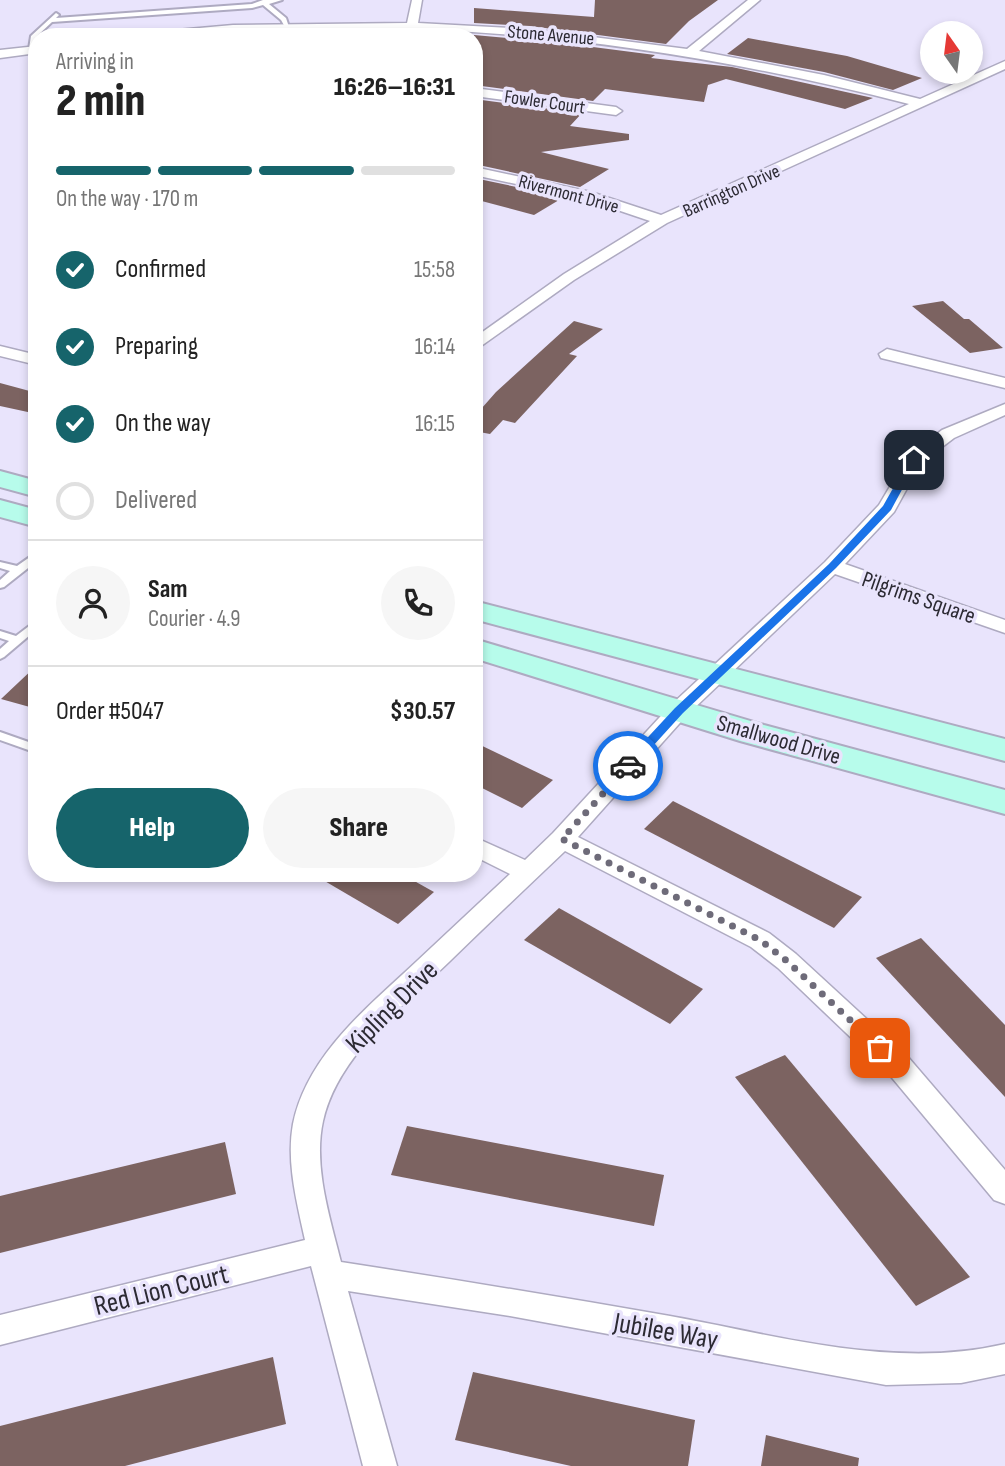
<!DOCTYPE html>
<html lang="en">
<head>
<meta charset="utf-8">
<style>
	body { margin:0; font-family:"Sofia Sans Condensed",sans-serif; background:#f6f6f6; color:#222; height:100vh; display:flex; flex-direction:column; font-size:26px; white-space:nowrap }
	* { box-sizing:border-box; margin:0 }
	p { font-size:23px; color:#767676 }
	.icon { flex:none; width:38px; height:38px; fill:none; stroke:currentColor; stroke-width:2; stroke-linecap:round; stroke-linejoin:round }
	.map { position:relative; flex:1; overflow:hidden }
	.drawer { position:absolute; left:28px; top:28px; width:455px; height:854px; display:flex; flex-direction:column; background:#fff; border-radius:28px; box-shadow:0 4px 10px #0003 }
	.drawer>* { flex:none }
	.needle { width:46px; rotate:346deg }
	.tools { position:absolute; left:920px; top:21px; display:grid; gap:14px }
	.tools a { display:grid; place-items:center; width:63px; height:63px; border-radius:50%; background:#fff; box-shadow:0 4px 10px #0003; font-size:35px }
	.pin { position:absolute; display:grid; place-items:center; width:60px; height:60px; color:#fff; margin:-30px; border-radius:14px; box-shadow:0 4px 10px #0006 }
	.courier { position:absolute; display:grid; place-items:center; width:70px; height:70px; margin:-35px; border:5px solid #1a73e8; border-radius:50%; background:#fff; color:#222; box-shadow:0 2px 9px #0007 }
	.head em { font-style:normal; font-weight:800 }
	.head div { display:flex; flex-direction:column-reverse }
	.head { display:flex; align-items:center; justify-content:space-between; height:119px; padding:0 28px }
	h1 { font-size:46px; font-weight:800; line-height:52px }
	.bar { display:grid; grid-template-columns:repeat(4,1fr); gap:10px 7px; align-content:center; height:84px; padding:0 28px }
	.bar i { height:9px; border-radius:5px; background:#e0e0e0 }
	.bar .on { background:#16646b }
	.bar p { grid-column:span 4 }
	.line { display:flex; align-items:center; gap:18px; padding:0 28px; border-top:2px solid #e0e0e0 }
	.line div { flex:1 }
	.round { display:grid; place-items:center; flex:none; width:74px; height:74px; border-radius:37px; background:#f6f6f6 }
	ol { padding:0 28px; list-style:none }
	li { display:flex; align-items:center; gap:21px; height:77px }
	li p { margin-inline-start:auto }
	li .icon { padding:7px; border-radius:50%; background:#16646b; color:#fff; stroke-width:4 }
	li:last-child { color:#767676 }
	li i { width:38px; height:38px; border:4px solid #e0e0e0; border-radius:50% }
	.button { display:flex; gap:14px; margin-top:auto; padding:14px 28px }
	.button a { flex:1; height:80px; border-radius:42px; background:#16646b; color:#fff; font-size:28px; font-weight:800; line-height:80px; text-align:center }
	.button a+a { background:#f6f6f6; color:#222 }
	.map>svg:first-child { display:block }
	.building { fill:#7c6361 }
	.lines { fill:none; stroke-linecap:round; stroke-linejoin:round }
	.service-casing { stroke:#aeaac1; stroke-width:4 }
	.minor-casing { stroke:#aeaac1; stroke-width:3 }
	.secondary-casing { stroke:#aeaac1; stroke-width:4 }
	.service { fill:#fff; fill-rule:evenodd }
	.minor { fill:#fff; fill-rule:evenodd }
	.secondary { fill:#b7fceb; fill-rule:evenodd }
	.route { fill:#1a73e8 }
	.done { stroke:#6e6b79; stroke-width:7; stroke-dasharray:0 12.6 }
	.labels { text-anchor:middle; stroke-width:7; stroke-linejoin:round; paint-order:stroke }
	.far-street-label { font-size:19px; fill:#2c2a33; stroke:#e9e4fc }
	.street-label { font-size:23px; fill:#2c2a33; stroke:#e9e4fc }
	.near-street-label { font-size:28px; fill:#2c2a33; stroke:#e9e4fc }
</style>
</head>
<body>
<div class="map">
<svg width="1005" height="1466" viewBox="0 0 1005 1466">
	<rect width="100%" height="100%" fill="#e9e4fc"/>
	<g class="building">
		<path d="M 595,0 L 718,0 L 689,21 L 666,44 L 530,26 L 474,23 L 474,8 L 594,17 Z"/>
		<path d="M 474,35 L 554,42 L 655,55 L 651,58 L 732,67 L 873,98 L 845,109 L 726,79 L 708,85 L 704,102 L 605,89 L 593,101 L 474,85 Z"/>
		<path d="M 748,38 L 847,56 L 922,78 L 893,90 L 824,72 L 727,54 Z"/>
		<path d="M 474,99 L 582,113 L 570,126 L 629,134 L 629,140 L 541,152 L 609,169 L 580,187 L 474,164 Z"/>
		<path d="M 474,178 L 564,197 L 534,215 L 474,199 Z"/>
		<path d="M 943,301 L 964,319 L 969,319 L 1003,348 L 970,353 L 912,306 Z"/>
		<path d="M 574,321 L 603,329 L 569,354 L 577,356 L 515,423 L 503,420 L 490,434 L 474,431 L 474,417 L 496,392 Z"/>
		<path d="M 0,383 L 37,393 L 37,414 L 0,406 Z"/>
		<path d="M 37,665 L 37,709 L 1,699 Z"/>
		<path d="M 474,742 L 553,780 L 522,808 L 474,784 Z"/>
		<path d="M 673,801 L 862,897 L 834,928 L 644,829 Z"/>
		<path d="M 311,873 L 400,873 L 434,892 L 398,924 Z"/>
		<path d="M 559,908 L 703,989 L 670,1024 L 524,940 Z"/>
		<path d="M 921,938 L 1005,1025 L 1005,1097 L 876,958 Z"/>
		<path d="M 785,1055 L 970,1277 L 916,1306 L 735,1077 Z"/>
		<path d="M 407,1126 L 664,1175 L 654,1226 L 391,1175 Z"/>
		<path d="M 225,1142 L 236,1194 L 0,1253 L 0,1196 Z"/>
		<path d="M 273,1357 L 286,1424 L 125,1466 L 0,1466 L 0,1426 Z"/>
		<path d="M 473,1372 L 695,1420 L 688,1466 L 571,1466 L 455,1440 Z"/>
		<path d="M 766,1435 L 859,1458 L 858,1466 L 761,1466 Z"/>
	</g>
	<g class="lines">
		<g class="service-casing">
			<g id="service">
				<path d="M 263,0 L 282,0 L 269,4 L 286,18 L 289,27 L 285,27 L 281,20 L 263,5 L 252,8 L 52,22 L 36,37 L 34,50 L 29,49 L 31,36 L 56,13 L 59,15 L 56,18 L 252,4 Z"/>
				<path d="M 37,552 L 37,561 L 4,587 L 0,588 L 0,580 L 10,571 L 0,568 L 0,562 L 17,566 Z"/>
				<path d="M 37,620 L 37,629 L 4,657 L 0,659 L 0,649 L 9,641 L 0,638 L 0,631 L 16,636 Z"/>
				<path d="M 0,732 L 37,745 L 37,753 L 0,740 Z"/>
			</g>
		</g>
		<g class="minor-casing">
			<g id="minor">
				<path d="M 412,0 L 422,0 L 418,23 L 530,29 L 687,49 L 748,0 L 760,0 L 699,51 L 824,75 L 920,99 L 1005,61 L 1005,69 L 667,223 L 574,280 L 474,351 L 474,338 L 564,274 L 650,221 L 582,198 L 474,175 L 474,167 L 591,192 L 661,215 L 909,104 C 753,64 595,37 434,30 C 331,25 229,37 126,37 L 132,34 L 233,25 L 407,23 Z"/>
				<path d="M 37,46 L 37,53 L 0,58 L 0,50 Z"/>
				<path d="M 474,88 L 616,107 L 622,111 L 616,115 L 474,96 Z"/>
				<path d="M 0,346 L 37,355 L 37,365 L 0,356 Z"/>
				<path d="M 887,349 L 1005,378 L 1005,388 L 881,358 L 879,354 Z"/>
				<path d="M 1005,404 L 1005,415 L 954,438 L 921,463 L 894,512 L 845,564 L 1005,620 L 1005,633 L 835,574 L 687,715 L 578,837 L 769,933 L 796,954 L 908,1057 L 1005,1170 L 1005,1204 L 994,1200 L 888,1073 L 778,968 L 751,947 L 565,851 C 527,887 488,924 450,961 C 404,1006 338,1054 323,1121 C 313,1166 330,1218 341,1262 C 451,1279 561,1297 670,1316 C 780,1336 894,1370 1005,1344 L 1005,1374 L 961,1383 L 886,1385 L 510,1316 L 348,1291 L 397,1466 L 363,1466 L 311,1266 L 0,1345 L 0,1315 L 305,1240 C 297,1203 286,1162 293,1124 C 307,1055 369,1006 417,961 C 448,932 479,903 510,874 L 474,856 L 474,837 L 525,860 L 553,833 L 671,705 L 825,562 L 879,505 L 908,456 L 942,430 Z"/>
			</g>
		</g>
		<g class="secondary-casing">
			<g id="secondary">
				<path d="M 0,471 L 37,481 L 37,497 L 0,487 Z"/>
				<path d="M 0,500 L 37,510 L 37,527 L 0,517 Z"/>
				<path d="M 474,601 L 1005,739 L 1005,761 L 474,619 Z"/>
				<path d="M 474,639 L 764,725 L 1005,790 L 1005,814 L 740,741 L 474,658 Z"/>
			</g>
		</g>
		<use href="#service" class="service"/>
		<use href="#minor" class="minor"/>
		<use href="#secondary" class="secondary"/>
	</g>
	<path class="route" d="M 914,458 L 918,460 L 891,510 L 836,568 L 683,713 L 632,769 L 624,769 L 624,763 L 675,708 L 829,564 L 883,506 L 909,460 Z"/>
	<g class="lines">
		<path class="done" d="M 628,766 L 562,839 L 760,940 L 787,961 L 880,1048"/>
	</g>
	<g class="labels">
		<g class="far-street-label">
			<text transform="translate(551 34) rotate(5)" y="7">Stone Avenue</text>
			<text transform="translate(545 101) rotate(8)" y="7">Fowler Court</text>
			<text transform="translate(731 190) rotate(-24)" y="7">Barrington Drive</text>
			<text transform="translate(569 193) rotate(15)" y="7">Rivermont Drive</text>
		</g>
		<g class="street-label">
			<text transform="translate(919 597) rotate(19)" y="8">Pilgrims Square</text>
			<text transform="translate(779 739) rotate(16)" y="8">Smallwood Drive</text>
		</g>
		<g class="near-street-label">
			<text transform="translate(391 1006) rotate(-45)" y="10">Kipling Drive</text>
			<text transform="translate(161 1289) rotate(-14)" y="10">Red Lion Court</text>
			<text transform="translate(666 1330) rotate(10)" y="10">Jubilee Way</text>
		</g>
	</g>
</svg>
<div class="tools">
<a><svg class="needle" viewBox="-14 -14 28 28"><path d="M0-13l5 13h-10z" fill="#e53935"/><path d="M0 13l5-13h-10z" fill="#767676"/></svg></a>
</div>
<div class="pin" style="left:880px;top:1048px;background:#ea580c"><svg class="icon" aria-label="bag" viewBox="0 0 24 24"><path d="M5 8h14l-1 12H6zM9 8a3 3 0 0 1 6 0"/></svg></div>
<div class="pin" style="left:914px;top:460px;background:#1f2937"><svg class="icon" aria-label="home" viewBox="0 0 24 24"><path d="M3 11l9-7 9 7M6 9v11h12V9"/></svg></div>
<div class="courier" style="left:628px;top:766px"><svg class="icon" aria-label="car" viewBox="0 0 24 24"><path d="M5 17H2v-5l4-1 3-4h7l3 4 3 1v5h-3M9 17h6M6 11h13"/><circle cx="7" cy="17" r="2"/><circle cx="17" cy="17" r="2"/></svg></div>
<section class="drawer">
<div class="head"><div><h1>2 min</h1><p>Arriving in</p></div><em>16:26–16:31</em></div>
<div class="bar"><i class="on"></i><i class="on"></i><i class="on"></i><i></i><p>On the way · 170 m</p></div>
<ol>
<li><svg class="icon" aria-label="check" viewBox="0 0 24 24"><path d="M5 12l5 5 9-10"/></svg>Confirmed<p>15:58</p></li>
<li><svg class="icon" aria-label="check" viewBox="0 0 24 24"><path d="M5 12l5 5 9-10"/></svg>Preparing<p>16:14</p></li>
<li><svg class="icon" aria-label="check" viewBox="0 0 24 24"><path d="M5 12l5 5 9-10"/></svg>On the way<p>16:15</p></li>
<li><i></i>Delivered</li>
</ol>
<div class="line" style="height:126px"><a class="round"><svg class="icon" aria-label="person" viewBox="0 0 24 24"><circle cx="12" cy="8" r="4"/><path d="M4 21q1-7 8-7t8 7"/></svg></a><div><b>Sam</b><p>Courier · 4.9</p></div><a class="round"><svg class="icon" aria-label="phone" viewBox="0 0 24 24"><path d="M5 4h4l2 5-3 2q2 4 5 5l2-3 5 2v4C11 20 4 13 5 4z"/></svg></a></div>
<div class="line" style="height:91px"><div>Order #5047</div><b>$30.57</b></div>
<div class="button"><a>Help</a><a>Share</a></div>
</section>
</div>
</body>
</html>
